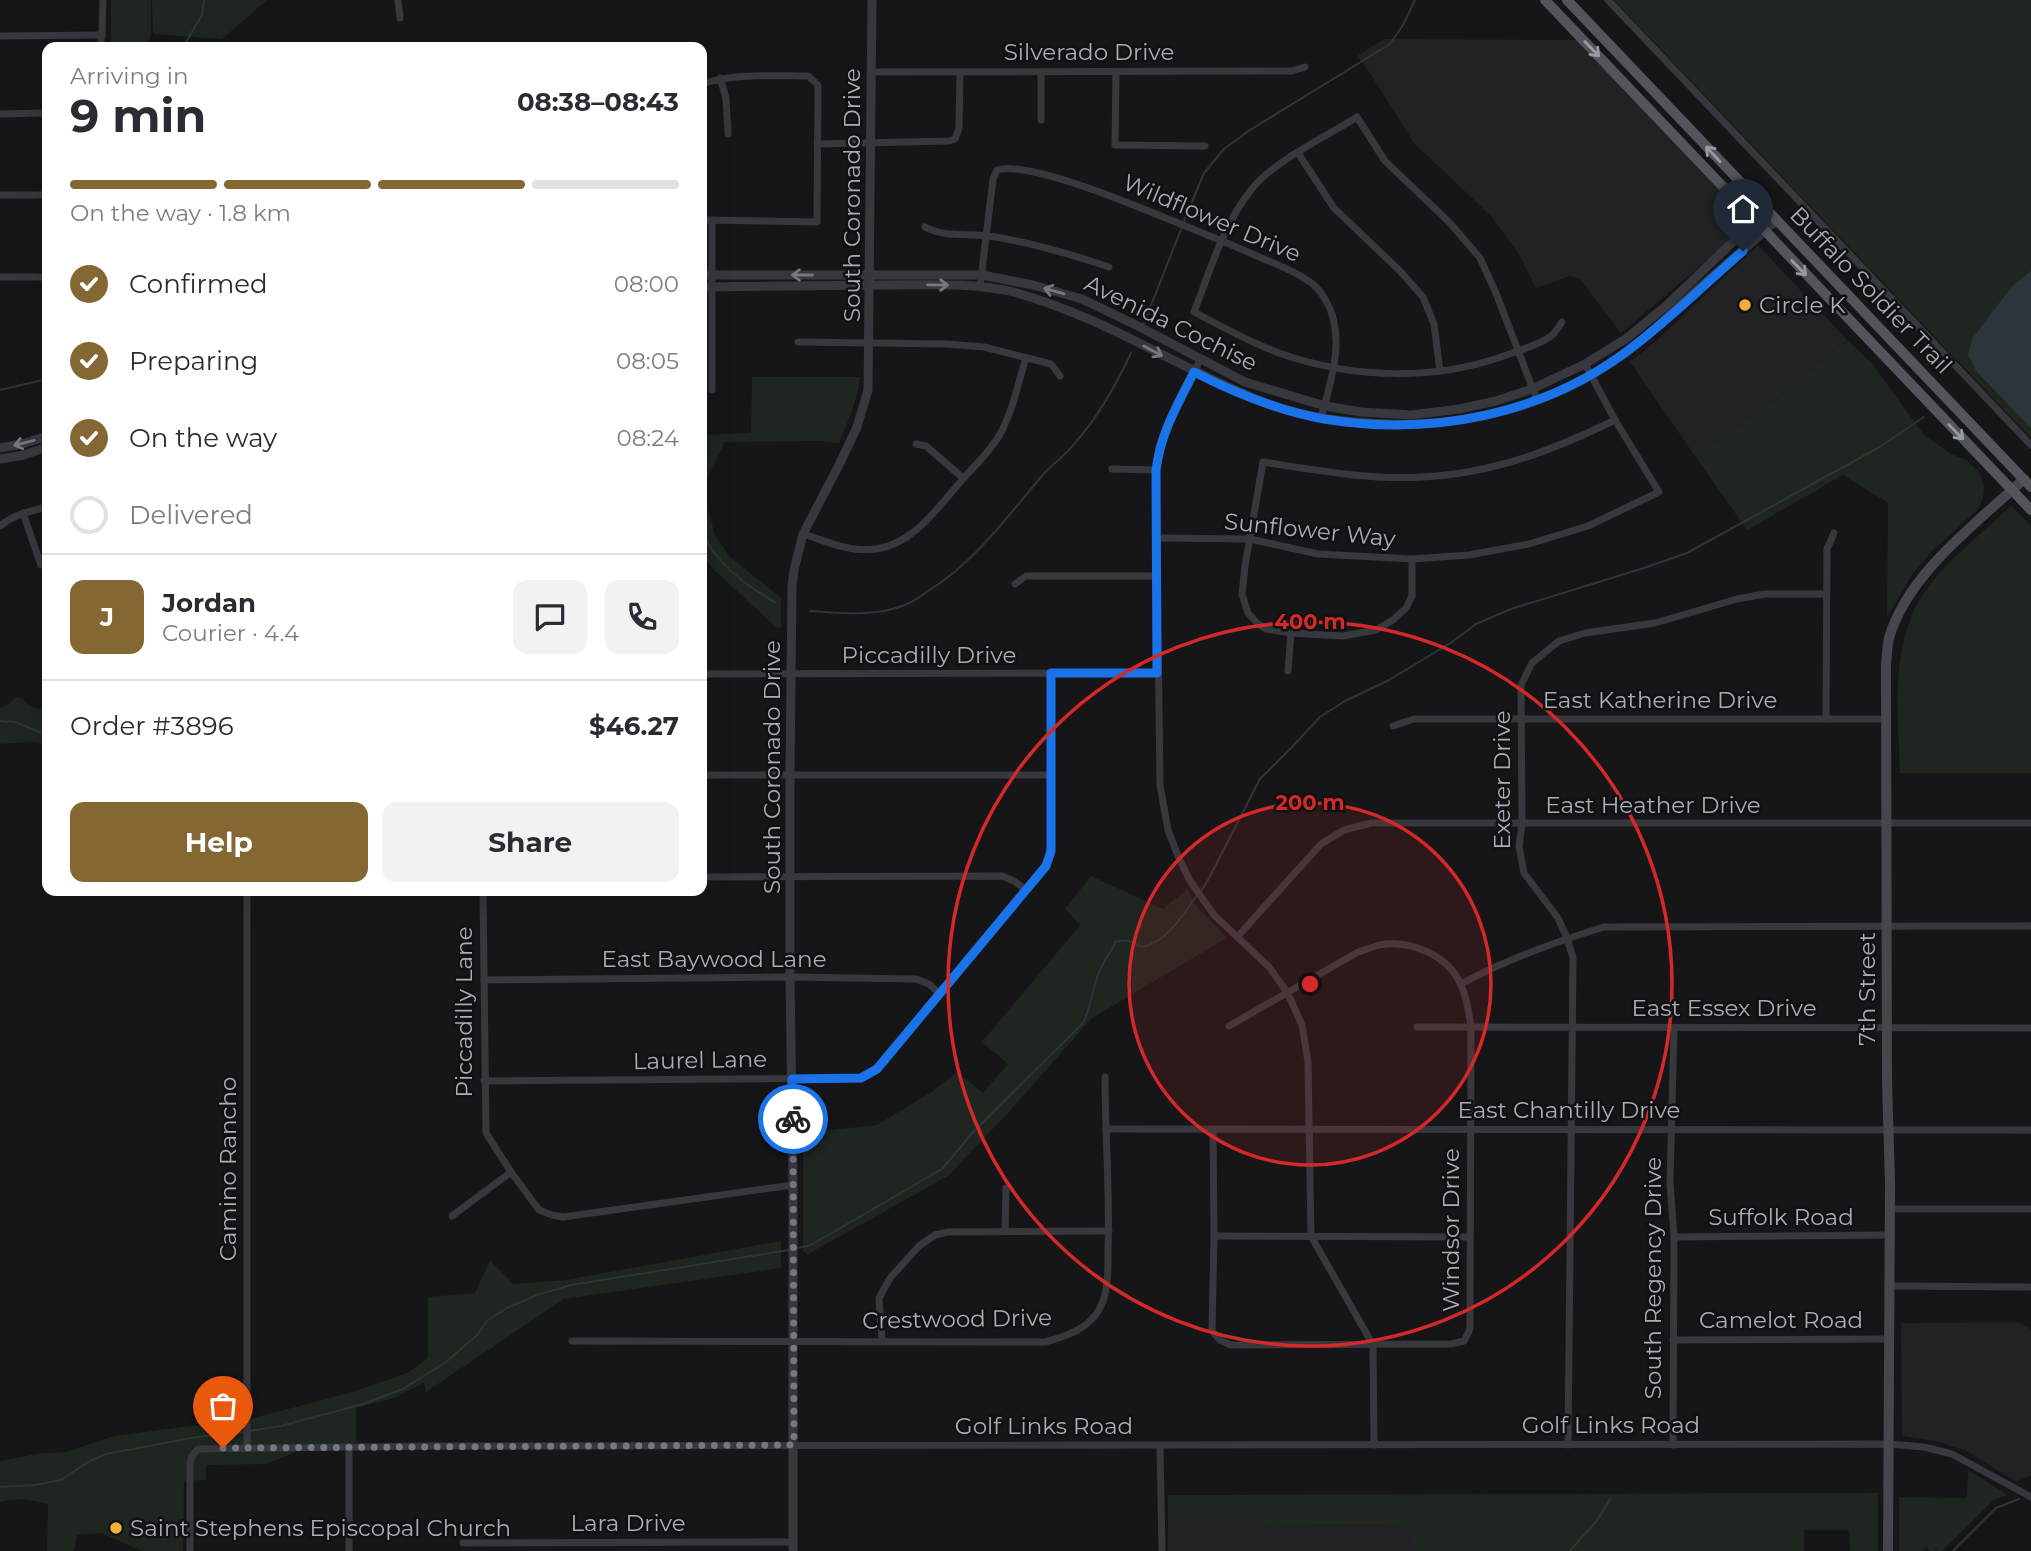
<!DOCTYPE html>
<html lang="en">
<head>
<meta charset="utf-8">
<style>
	body { margin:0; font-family:Montserrat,sans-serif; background:#f2f2f3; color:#2b2b33; height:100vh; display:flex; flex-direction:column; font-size:26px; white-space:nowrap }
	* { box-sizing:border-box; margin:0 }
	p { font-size:23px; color:#7c7c81 }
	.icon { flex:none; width:38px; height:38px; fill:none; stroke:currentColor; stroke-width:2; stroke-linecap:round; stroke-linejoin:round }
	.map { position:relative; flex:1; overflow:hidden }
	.side { position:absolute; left:42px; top:42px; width:665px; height:854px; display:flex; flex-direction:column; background:#fff; border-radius:14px; box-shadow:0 7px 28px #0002 }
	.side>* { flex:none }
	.pin { position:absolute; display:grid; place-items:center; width:60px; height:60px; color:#fff; margin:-72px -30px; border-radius:50% 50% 50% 0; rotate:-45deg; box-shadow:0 0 7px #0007 }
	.pin .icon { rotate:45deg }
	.courier { position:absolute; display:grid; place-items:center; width:70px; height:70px; margin:-35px; border:5px solid #1a73e8; border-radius:50%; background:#fff; color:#222; box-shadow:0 2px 9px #0007 }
	.overview em { font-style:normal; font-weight:700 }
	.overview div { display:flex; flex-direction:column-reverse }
	.overview { display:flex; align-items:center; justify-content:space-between; height:119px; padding:0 28px }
	h1 { font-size:46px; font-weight:700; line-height:52px }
	.bar { display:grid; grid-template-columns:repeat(4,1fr); gap:10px 7px; align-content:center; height:84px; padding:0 28px }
	.bar i { height:9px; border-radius:5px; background:#e1e1e2 }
	.bar .on { background:#856733 }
	.bar p { grid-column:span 4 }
	.line { display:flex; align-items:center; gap:18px; padding:0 28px; border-top:2px solid #e1e1e2 }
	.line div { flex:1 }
	.round { display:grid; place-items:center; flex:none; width:74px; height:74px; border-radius:14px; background:#f2f2f3 }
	ol { padding:0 28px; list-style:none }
	li { display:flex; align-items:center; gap:21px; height:77px }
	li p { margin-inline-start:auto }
	li .icon { padding:7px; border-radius:50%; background:#856733; color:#fff; stroke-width:4 }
	li:last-child { color:#7c7c81 }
	li i { width:38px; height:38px; border:4px solid #e1e1e2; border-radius:50% }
	.action { display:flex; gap:14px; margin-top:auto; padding:14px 28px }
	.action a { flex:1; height:80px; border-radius:14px; background:#856733; color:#fff; font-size:28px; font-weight:700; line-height:80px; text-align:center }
	.action a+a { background:#f2f2f3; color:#2b2b33 }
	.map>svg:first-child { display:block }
	.built { fill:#222225 }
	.green { fill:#1e261f }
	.water { fill:#2c353c }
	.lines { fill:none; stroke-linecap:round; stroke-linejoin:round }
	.stream { stroke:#2c353c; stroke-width:2 }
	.minor { stroke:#37383d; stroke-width:7 }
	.tertiary { stroke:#37383d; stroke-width:9 }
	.secondary { stroke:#45474d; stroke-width:10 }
	.primary { stroke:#53555c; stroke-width:10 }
	.oneway { stroke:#979ba6 }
	.oneway2 { stroke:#757881 }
	.done { stroke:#757880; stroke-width:7; stroke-dasharray:0 12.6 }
	.route { stroke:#1a73e8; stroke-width:9 }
	.ring { fill:none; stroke:#d62828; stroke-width:3.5 }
	.poi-dot { fill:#f2b134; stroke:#111113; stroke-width:2.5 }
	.labels { text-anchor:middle; stroke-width:5; stroke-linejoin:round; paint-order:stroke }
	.street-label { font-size:23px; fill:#a8adb8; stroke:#111113 }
	.poi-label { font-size:23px; fill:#a8adb8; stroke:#111113; text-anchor:start }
	.centre { fill:#d62828; stroke:#111113; stroke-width:3.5 }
	.ring-label { font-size:21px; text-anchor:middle; font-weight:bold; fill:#d62828; stroke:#111113; stroke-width:5; stroke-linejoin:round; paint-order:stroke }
</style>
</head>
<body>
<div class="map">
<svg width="2031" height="1551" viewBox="0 0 2031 1551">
	<rect width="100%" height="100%" fill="#161618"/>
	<g class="built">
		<path d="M 1384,39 L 1583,40 L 1754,221 L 1621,333 L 1580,279 L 1570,276 L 1536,288 L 1519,254 L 1490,215 L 1414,143 L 1368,70 L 1357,56 Z"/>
		<path d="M 1758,245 L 1847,340 L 1774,401 L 1695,456 L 1630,362 L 1657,340 Z"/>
		<path d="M 2017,1322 L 2031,1329 L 2031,1475 L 2017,1482 L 1966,1451 L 1936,1441 L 1902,1436 L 1901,1323 Z"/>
		<path d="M 1168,1522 L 1257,1522 L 1270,1526 L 1404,1525 L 1417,1551 L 1168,1551 Z"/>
	</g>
	<g class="green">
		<path d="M 111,0 L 151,0 L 151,34 L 147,47 L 111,47 Z"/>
		<path d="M 152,0 L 267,0 L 222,39 L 153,34 Z"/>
		<path d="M 1614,0 L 2031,0 L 2031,438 Z"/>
		<path d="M 1847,340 L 1872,363 L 1924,435 L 1951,454 L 1966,460 L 1977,470 L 1982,478 L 1984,488 L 1983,498 L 1978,509 L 1931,552 L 1911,576 L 1887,618 L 1888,503 L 1843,475 L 1747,530 L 1695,456 L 1774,401 Z"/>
		<path d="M 752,377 L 860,377 C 857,401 848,422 839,443 L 820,441 L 725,442 L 705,482 L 704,494 L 715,535 L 729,556 L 781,598 L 781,627 L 777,628 L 713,569 L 702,556 L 702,435 L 751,433 Z"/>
		<path d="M 2011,506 L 2031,526 L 2031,773 L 1900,773 C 1898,713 1889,642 1926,590 C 1949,558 1983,533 2011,506 Z"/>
		<path d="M 14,698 L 22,698 L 29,705 L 40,710 L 47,700 L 47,744 L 33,742 L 0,744 L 0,708 L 9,704 Z"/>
		<path d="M 1091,876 L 1163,909 L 1187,889 L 1196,905 L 1227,938 L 1092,1018 L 1009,1112 L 948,1176 L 808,1254 L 803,1251 L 803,1133 L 877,1125 L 933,1091 L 957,1072 L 983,1093 L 1008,1064 L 982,1042 L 1080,925 L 1065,909 Z"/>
		<path d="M 781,1241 L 781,1268 L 564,1299 L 426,1392 L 424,1383 L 394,1398 L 356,1408 L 356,1443 L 300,1450 L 266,1464 L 206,1465 L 206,1480 L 184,1481 L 183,1551 L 142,1551 L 101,1533 L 77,1535 L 74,1551 L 47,1551 L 48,1504 C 32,1500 16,1497 0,1502 L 0,1461 L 36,1454 L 66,1452 L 114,1436 L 206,1424 L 235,1423 L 356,1391 L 407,1373 L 428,1358 L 428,1297 L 475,1293 L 490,1260 L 513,1284 L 566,1280 Z"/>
		<path d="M 1968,1470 L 2008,1495 L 1994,1500 L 1942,1551 L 1930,1551 L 1927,1548 L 1923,1551 L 1899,1551 L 1899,1497 L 1967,1498 Z"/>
		<path d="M 1878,1493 L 1878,1551 L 1850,1551 L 1849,1530 L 1804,1530 L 1804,1551 L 1417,1551 L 1404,1525 L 1270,1526 L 1257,1522 L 1168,1522 L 1168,1495 Z"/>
	</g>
	<path class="water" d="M 2031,271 L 2031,428 L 1977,372 L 1968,355 L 1972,339 L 2013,285 Z"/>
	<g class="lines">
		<g class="stream">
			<path d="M 183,47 L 202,15 L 204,0"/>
			<path d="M 1184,221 L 1204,173 L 1224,149 L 1250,130 L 1390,44 L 1403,25 L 1415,0"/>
			<path d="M 1144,323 L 1182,227"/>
			<path d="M 0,390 L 47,379"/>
			<path d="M 702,531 C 715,563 745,585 775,602"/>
			<path d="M 810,611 C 842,613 875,617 905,605 C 913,602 921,596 928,591 C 975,562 1006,518 1041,477 C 1051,465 1065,456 1075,443 C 1099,416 1116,385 1131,353"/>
			<path d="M 0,721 L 15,722 L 42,733 L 47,731"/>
			<path d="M 1201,891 L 1208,880 L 1260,779 L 1290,749 L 1320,717 L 1345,701 L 1389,680 L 1452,642 L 1476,624 L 1511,609 L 1644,568 L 1687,553 L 1878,448 L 1924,417"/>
			<path d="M 798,1248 L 811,1245 L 942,1169 L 974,1131 L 1083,1023 C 1092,1006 1092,986 1101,968 C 1105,958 1112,952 1115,942 C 1125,938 1133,942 1142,947 C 1166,943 1184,914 1197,895"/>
			<path d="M 249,1431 L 281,1426 L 363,1404 L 403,1389 L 446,1362 L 477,1335 L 488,1320 L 507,1308 L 537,1295 L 571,1285 L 789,1250"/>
			<path d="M 0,1487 L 35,1485 L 61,1480 L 88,1462 L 106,1454 L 197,1437 L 243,1432"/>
			<path d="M 1570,1551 L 1598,1519 L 1610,1499"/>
			<path d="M 1953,1551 L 1996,1508 L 2019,1499"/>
		</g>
		<g class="minor">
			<path d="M 398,0 L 400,18"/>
			<path d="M 1608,0 L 2031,445"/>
			<path d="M 0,36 L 102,35"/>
			<path d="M 100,47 L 102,35 L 103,0"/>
			<path d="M 872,72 L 1292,71 L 1305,67"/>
			<path d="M 1116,72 L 1115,145 L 1205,146"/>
			<path d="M 720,78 L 726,98 L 728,134"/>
			<path d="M 702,84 C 736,73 772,76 808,76 L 818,85 L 817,222 L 702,220"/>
			<path d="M 0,114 L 47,113"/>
			<path d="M 1041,120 L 1041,72"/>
			<path d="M 817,144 L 949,141 L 955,139 L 959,128 L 960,72"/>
			<path d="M 1298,153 L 1334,208 L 1400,271 L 1423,297 L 1434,324 L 1440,371"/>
			<path d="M 0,195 L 47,195"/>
			<path d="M 925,227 C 945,238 967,233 989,236 C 1030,242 1070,254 1109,267"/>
			<path d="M 0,277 L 47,277"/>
			<path d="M 980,287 L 993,179 L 997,170 C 1031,159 1157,215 1195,230 C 1218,239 1241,249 1264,259 C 1278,265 1294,271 1307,280 C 1314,284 1321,292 1325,299 C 1347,335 1331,381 1321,418"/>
			<path d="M 798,342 L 947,344 L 984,347 L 1051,364 L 1060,376"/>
			<path d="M 1200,360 L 1167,427 L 1159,446 L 1156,470 L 1160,785 L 1168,830 L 1178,856 L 1190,881 L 1214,915 L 1269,967 L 1287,992 L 1302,1025 L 1308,1062 L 1311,1236 L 1373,1345 L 1374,1445"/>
			<path d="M 712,390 L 712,220"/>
			<path d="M 1537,400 L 1496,293 L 1480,258 L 1450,223 L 1385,161 L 1357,117 C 1326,137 1273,161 1251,190 C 1223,225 1210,271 1194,312 C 1225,328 1258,347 1291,357 C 1358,378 1432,380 1498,358 C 1511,353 1543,344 1552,335 C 1556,332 1559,326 1562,322"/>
			<path d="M 916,444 L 926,446 L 963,478"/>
			<path d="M 1112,469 L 1156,470"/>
			<path d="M 23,513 L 41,565"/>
			<path d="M 0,526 C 13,515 30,511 47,507"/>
			<path d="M 803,534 C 826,541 850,553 876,549 C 914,544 938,507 962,480 C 975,465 991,451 1000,434 C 1013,411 1018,383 1026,358"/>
			<path d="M 1157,538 L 1250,539 L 1318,554 L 1412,559 L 1469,555 L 1529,544 L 1588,526 L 1659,492 L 1615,420 L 1585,364"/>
			<path d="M 1412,559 L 1412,596 L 1406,608 L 1393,620 L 1376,630 L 1343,636 L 1291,633 L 1266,629 L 1257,623 L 1248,613 L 1242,594 L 1245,566 L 1263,462 C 1315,470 1369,480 1422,477 C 1491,474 1554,450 1615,420"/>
			<path d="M 1015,584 L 1026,576 L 1157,576"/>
			<path d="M 1288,671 L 1291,633"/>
			<path d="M 702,674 L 1157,673"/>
			<path d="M 1826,719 L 1827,549 L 1834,533"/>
			<path d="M 1393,726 L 1414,719 L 1886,719"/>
			<path d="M 702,775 L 1051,775"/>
			<path d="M 702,877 L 1002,876 L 1014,881 L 1026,890"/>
			<path d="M 483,891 L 486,1133 L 511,1172 L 539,1210 L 552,1215 L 563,1217 L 793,1185"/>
			<path d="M 1238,936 L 1321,844 L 1344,830 L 1371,823 L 2031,823"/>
			<path d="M 484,980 L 790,977 L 916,979 L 929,984 L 940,994"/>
			<path d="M 1461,984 C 1506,959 1555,942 1604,927 L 2031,926"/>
			<path d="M 1417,1027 L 2031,1028"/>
			<path d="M 484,1081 L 861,1078 L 877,1068 L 1046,866 L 1051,851 L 1051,673"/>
			<path d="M 1106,1129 L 2031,1130"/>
			<path d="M 1213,1129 L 1214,1236 L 1212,1331 L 1220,1340 L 1231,1345 L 1451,1344 L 1464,1341 L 1470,1329 L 1471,1027 C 1469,1013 1467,998 1461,985 C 1448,955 1410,939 1379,945 C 1372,947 1365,950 1358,952 L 1229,1026"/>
			<path d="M 1889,1209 L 2031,1209"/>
			<path d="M 452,1216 L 511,1172"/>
			<path d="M 1005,1231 L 1006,1188"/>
			<path d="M 1214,1236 L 1469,1237"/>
			<path d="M 1674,1237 L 1889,1235"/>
			<path d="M 1889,1286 L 2031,1287"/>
			<path d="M 1673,1340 L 1889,1339"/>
			<path d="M 572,1341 L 1045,1342 C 1067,1336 1090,1329 1101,1306 C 1109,1288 1108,1267 1108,1248 C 1110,1191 1105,1134 1105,1077"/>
			<path d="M 882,1341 L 879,1298 L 890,1278 L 919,1246 L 935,1235 L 948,1232 L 1109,1231"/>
			<path d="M 1568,1445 L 1573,958 L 1567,938 L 1558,918 L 1524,873 L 1519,846 L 1522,824 L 1521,685 L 1532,663 L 1559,641 L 1585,633 L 1655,623 L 1737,599 L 1765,594 L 1826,594"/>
			<path d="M 1673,1445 L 1674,1237 L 1670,1183 L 1674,1028"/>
			<path d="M 1160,1446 L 1162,1551"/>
			<path d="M 247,1448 L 247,891"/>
			<path d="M 463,1543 L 793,1542"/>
			<path d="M 190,1551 L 190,1463 L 192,1456 L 198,1449 L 434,1446 L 1889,1444 L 1924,1447 L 1952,1454 L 2031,1497"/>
			<path d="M 349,1551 L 349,1447"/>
		</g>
		<g class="tertiary">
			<path d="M 702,275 L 982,275 L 1033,285 L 1082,299 L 1138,326 L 1245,382 L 1325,406 L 1361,412 L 1411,415 L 1459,409 L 1496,401 L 1532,389 L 1585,364 L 1627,338 L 1666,306 L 1766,210"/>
			<path d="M 702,287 C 762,286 823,286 883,285 C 928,285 974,282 1017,293 C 1103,317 1177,367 1258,400 C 1299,417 1346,423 1390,424 C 1478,427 1566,400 1636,345 C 1654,330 1671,314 1688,298 C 1717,272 1747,247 1776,221"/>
			<path d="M 0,448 L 22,444 L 47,436"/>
			<path d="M 0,459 L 24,455 L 47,447"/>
			<path d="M 793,1551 L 793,1185 L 790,977 L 790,775 L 792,586 L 794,570 L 803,534 L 840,463 L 857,427 L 868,390 L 872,0"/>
		</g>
		<path class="secondary" d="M 1888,1551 L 1890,1183 L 1887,1081 L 1886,665 C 1887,656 1887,647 1889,638 C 1908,573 1976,524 2024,479"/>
		<g class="primary">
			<path d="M 1545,0 L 2031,510"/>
			<path d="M 1567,0 L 2031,487"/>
		</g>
	</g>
	<defs><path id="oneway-shaft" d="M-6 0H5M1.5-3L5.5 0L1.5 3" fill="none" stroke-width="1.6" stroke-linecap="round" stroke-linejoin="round" transform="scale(1.75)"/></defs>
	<g class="oneway">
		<use href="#oneway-shaft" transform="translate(1592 49) rotate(46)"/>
		<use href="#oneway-shaft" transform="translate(1713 154) rotate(-133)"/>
		<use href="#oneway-shaft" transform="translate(1799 268) rotate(46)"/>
		<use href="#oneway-shaft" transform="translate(1956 432) rotate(46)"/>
	</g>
	<g class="oneway2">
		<use href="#oneway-shaft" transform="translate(802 275) rotate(180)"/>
		<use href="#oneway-shaft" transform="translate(938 285) rotate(1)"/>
		<use href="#oneway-shaft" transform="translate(1054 291) rotate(-164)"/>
		<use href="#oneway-shaft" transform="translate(1153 351) rotate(28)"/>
		<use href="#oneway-shaft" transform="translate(24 443) rotate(166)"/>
	</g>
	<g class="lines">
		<path class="done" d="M 223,1448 L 794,1445 L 793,1119"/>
		<path class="route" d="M 793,1119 L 792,1079 L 861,1078 L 877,1069 L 1046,866 L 1051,851 L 1051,673 L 1157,673 L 1156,470 C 1161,432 1177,406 1194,372 C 1235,393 1279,411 1324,419 C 1433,437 1548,414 1635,345 C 1673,316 1707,282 1743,251"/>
	</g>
	<circle cx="1310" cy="984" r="181" fill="#d62828" fill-opacity=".12"/>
	<g class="ring">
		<circle cx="1310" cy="984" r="181"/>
		<circle cx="1310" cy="984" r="362"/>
	</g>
	<g class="poi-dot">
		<circle cx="1745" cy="305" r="7"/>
		<circle cx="116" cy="1528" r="7"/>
	</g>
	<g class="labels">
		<g class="street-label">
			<text x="1089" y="60">Silverado Drive</text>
			<text transform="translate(852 195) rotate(-90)" y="8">South Coronado Drive</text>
			<text transform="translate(1212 218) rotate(23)" y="8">Wildflower Drive</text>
			<text transform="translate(1871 290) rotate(46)" y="8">Buffalo Soldier Trail</text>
			<text transform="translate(1171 323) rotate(26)" y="8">Avenida Cochise</text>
			<text transform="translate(1310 530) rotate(6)" y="8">Sunflower Way</text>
			<text x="929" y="663">Piccadilly Drive</text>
			<text x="1660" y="708">East Katherine Drive</text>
			<text transform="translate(772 767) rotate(-90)" y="8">South Coronado Drive</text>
			<text transform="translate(1502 780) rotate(-90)" y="8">Exeter Drive</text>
			<text x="1653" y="813">East Heather Drive</text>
			<text x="714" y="967">East Baywood Lane</text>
			<text transform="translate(1867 989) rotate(-90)" y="8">7th Street</text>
			<text x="1724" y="1016">East Essex Drive</text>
			<text transform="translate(464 1012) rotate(-90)" y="8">Piccadilly Lane</text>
			<text transform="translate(700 1060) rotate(-1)" y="8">Laurel Lane</text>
			<text x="1569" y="1118">East Chantilly Drive</text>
			<text transform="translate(228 1169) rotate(-90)" y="8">Camino Rancho</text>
			<text x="1781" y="1225">Suffolk Road</text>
			<text transform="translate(1451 1230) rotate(-90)" y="8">Windsor Drive</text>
			<text transform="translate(1653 1278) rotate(-90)" y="8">South Regency Drive</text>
			<text transform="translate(957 1319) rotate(-1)" y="8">Crestwood Drive</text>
			<text x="1781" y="1328">Camelot Road</text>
			<text x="1611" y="1433">Golf Links Road</text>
			<text x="1044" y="1434">Golf Links Road</text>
			<text x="628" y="1531">Lara Drive</text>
		</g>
		<g class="poi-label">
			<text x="1759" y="313">Circle K</text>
			<text x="130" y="1536">Saint Stephens Episcopal Church</text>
		</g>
	</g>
	<circle cx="1310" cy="984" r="10" class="centre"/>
	<g class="ring-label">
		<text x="1310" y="629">400 m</text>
		<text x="1310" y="810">200 m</text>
	</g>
</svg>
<div class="pin" style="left:223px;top:1448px;background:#ea580c"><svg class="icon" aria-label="bag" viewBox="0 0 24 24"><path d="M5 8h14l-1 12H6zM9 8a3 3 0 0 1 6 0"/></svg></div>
<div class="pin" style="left:1743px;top:251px;background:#1f2937"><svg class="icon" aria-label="home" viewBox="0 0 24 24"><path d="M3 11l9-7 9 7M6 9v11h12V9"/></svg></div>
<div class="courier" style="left:793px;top:1119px"><svg class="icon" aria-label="bike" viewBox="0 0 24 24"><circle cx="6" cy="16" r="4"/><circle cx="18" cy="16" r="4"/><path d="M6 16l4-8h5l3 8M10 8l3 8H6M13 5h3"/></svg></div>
<section class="side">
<div class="overview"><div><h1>9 min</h1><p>Arriving in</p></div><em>08:38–08:43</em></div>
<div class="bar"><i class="on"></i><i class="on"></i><i class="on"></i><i></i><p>On the way · 1.8 km</p></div>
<ol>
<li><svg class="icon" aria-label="check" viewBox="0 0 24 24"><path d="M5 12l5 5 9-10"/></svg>Confirmed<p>08:00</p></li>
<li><svg class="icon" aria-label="check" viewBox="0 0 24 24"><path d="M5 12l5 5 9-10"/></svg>Preparing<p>08:05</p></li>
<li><svg class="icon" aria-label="check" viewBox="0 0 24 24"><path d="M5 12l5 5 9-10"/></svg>On the way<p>08:24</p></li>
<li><i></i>Delivered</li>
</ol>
<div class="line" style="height:126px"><b class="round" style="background:#856733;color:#fff">J</b><div><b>Jordan</b><p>Courier · 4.4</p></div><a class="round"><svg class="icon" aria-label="chat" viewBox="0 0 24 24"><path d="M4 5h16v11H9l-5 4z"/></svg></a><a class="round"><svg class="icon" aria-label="phone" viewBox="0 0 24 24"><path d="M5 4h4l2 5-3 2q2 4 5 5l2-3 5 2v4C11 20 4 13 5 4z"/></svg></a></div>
<div class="line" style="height:91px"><div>Order #3896</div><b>$46.27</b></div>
<div class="action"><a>Help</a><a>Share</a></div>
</section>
</div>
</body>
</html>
